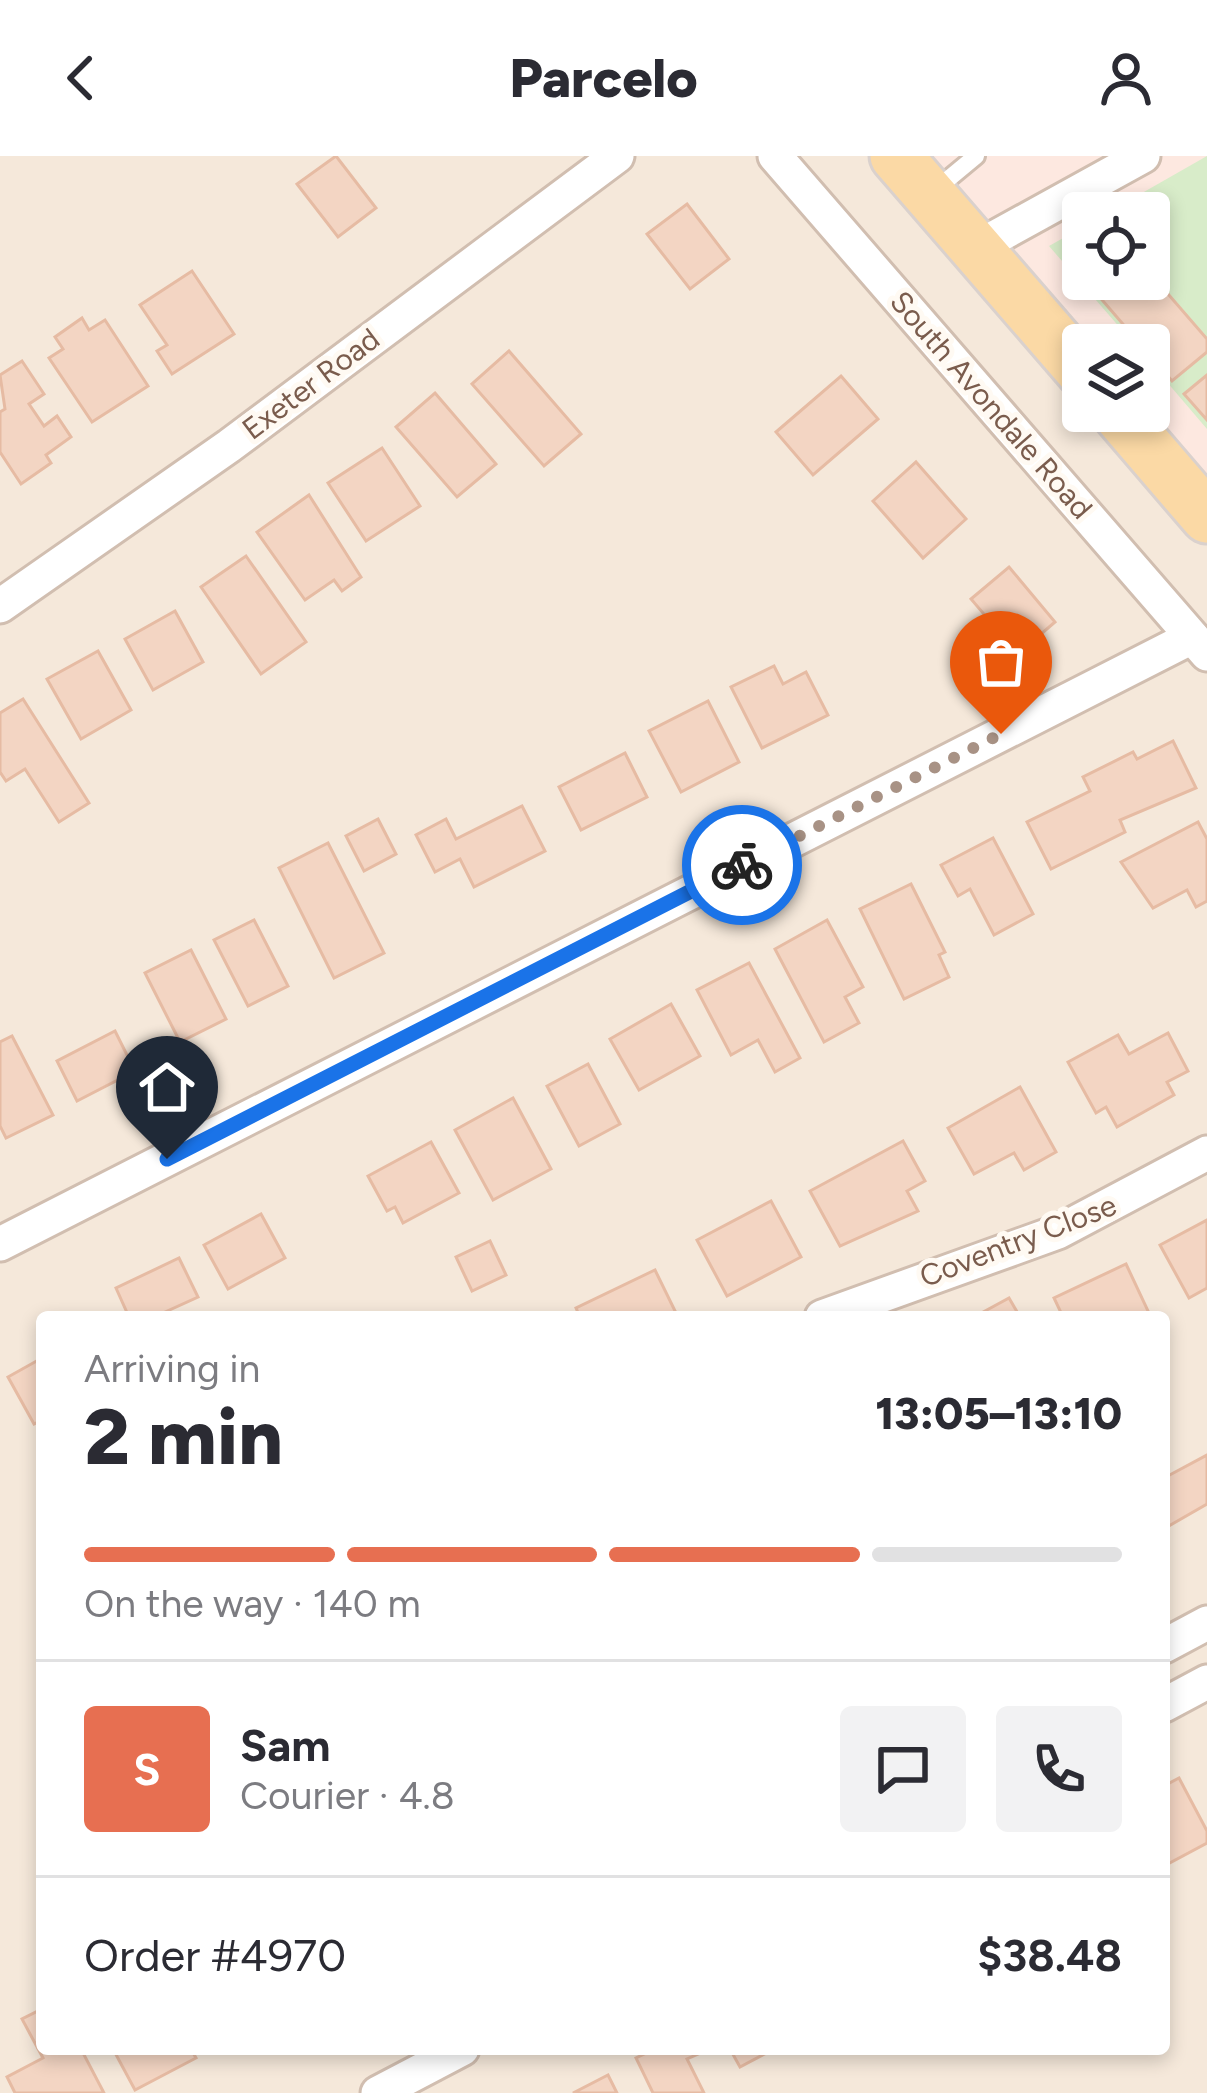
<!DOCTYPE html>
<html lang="en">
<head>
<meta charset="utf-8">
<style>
	body { margin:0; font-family:Figtree,sans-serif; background:#f2f2f3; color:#2b2b33; height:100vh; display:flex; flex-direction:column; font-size:45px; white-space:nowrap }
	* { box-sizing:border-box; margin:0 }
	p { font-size:39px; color:#7c7c81 }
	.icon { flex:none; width:66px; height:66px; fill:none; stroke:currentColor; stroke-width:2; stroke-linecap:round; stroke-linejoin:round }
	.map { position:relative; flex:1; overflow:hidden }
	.sheet { position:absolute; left:36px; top:1155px; width:1134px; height:744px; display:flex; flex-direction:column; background:#fff; border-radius:12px; box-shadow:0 6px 18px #0003 }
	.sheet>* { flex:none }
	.controls { position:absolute; left:1062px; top:36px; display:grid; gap:24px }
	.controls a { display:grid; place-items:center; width:108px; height:108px; border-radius:12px; background:#fff; box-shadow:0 6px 18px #0003; font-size:60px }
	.pin { position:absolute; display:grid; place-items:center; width:102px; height:102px; color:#fff; margin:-123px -51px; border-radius:50% 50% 50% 0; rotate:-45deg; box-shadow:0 0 12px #0007 }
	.pin .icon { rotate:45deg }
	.courier { position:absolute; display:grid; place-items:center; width:120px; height:120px; margin:-60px; border:9px solid #1a73e8; border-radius:50%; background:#fff; color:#222; box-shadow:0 3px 15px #0007 }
	.overview em { font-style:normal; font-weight:800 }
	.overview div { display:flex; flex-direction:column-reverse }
	.overview { display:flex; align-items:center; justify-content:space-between; height:204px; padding:0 48px }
	h1 { font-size:78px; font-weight:800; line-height:90px }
	.bar { display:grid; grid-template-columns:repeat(4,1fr); gap:18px 12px; align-content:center; height:144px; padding:0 48px }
	.bar i { height:15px; border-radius:9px; background:#e1e1e2 }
	.bar .current { background:#e76f51 }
	.bar p { grid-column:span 4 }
	.line { display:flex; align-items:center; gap:30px; padding:0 48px; border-top:3px solid #e1e1e2 }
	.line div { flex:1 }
	.round { display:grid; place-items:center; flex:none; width:126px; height:126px; border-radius:12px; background:#f2f2f3 }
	header { display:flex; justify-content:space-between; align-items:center; height:156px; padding:0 48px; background:#fff; font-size:54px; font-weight:800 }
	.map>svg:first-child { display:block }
	.residential { fill:#f5e8da; fill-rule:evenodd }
	.commercial { fill:#fde8e0; fill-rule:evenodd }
	.green { fill:#d8ecc9 }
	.building { fill:#f3d5c3; stroke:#e6bba3; stroke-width:3 }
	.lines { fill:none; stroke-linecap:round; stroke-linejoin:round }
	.lane-casing { stroke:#d1beb0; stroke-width:22 }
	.street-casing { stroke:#d1beb0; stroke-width:39 }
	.primary-casing { stroke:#dad1cd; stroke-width:57 }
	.lane { stroke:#fff; stroke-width:16 }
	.street { stroke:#fff; stroke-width:33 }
	.primary { stroke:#fbd9a5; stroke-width:51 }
	.done { stroke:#a89285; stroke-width:12; stroke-dasharray:0 21.6 }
	.route { stroke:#1a73e8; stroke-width:15 }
	.labels { text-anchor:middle; stroke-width:10; stroke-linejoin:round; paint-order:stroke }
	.street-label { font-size:30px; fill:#7a5c4d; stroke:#fffaf3 }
</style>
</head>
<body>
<header><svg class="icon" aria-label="back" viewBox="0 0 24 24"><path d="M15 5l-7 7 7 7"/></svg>Parcelo<svg class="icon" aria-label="person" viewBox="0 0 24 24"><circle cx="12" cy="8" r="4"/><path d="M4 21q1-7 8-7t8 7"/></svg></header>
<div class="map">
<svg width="1207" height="1937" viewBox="0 0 1207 1937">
	<rect width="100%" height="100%" fill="#fdf6ec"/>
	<path class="residential" d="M 0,0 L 903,0 L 1083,214 L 1083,255 L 1117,255 L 1207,362 L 1207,1937 L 0,1937 ZM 42,1161 L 1164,1161 L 1164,1893 L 42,1893 Z"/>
	<path class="commercial" d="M 903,0 L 1207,0 L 1207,362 L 1149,255 L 1149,189 L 1083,189 ZM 1083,57 L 1149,57 L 1149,123 L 1083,123 Z"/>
	<path class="green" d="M 1207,0 L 1207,273 L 1149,205 L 1149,189 L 1135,189 L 1049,90 L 1083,71 L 1083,123 L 1149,123 L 1149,57 L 1107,57 Z"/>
	<g class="building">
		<path d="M 336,0 L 376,52 L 338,81 L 297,28 Z"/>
		<path d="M 687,48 L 729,103 L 690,133 L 647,78 Z"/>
		<path d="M 192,115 L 234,178 L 172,218 L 157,195 L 167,189 L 140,149 Z"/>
		<path d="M 1149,116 L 1207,183 L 1207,196 L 1172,225 L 1149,198 L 1149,189 L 1141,189 L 1084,123 L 1149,123 Z"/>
		<path d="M 82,162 L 89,174 L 105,164 L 148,230 L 92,266 L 49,202 L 63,193 L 55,181 Z"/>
		<path d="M 509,195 L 581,278 L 544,310 L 472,228 Z"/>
		<path d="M 22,205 L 44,238 L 29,248 L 44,270 L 57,260 L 71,281 L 46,299 L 51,307 L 21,328 L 0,296 L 0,256 L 5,253 L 0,219 Z"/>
		<path d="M 1207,219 L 1207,264 L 1184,238 Z"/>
		<path d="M 841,220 L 878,263 L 813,319 L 776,276 Z"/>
		<path d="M 435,237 L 496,308 L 457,341 L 396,271 Z"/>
		<path d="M 382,292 L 420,350 L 366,385 L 328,327 Z"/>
		<path d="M 916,306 L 966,363 L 923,402 L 873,345 Z"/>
		<path d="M 309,339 L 361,421 L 342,435 L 334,424 L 305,444 L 257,376 Z"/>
		<path d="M 246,400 L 306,486 L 261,518 L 201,431 Z"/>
		<path d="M 1009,411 L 1055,466 L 1018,498 L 971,443 Z"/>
		<path d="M 175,455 L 203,506 L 153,534 L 125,483 Z"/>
		<path d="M 98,495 L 131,554 L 81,583 L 47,523 Z"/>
		<path d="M 774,510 L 783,528 L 806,516 L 828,559 L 762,592 L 731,531 Z"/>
		<path d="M 23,543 L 89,647 L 59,666 L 25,613 L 6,625 L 0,616 L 0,557 Z"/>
		<path d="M 708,545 L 739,606 L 681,636 L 649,575 Z"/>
		<path d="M 1173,585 L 1196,632 L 1120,664 L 1125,676 L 1051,713 L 1027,666 L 1090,635 L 1083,621 L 1133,596 L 1137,603 Z"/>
		<path d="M 625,597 L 647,641 L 581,674 L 559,631 Z"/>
		<path d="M 522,650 L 545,695 L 474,731 L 460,703 L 435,716 L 416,679 L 446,663 L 456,683 Z"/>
		<path d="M 378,663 L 396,698 L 364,715 L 346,680 Z"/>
		<path d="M 1198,666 L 1207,683 L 1207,745 L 1196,751 L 1187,734 L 1153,752 L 1121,706 Z"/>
		<path d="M 993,682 L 1033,758 L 994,779 L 970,733 L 958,740 L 941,709 Z"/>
		<path d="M 328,687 L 384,797 L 334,822 L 279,712 Z"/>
		<path d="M 911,728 L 945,796 L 939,799 L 949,821 L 904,843 L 860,753 Z"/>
		<path d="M 254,764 L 288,830 L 248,850 L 214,784 Z"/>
		<path d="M 827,764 L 863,831 L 845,841 L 859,867 L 824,886 L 775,793 Z"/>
		<path d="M 191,794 L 226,863 L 180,886 L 145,817 Z"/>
		<path d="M 749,807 L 800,902 L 775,916 L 758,884 L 731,899 L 697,834 Z"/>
		<path d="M 671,848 L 700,900 L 639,934 L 610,883 Z"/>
		<path d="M 115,875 L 135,915 L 77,945 L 57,905 Z"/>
		<path d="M 1168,877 L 1188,915 L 1167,926 L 1174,939 L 1117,971 L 1106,951 L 1096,957 L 1068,906 L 1118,879 L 1129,898 Z"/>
		<path d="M 12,880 L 53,959 L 6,982 L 0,970 L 0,886 Z"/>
		<path d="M 588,908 L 620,968 L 579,990 L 547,930 Z"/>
		<path d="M 1020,931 L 1056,996 L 1024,1014 L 1014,997 L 974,1018 L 948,972 Z"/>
		<path d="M 513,942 L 551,1013 L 493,1044 L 455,974 Z"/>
		<path d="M 903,985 L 925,1025 L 907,1035 L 918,1055 L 840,1090 L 810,1035 Z"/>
		<path d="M 431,986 L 459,1037 L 403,1067 L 395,1051 L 387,1055 L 368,1020 Z"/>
		<path d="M 771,1045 L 801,1101 L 727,1140 L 697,1084 Z"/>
		<path d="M 261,1058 L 285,1102 L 228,1133 L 204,1089 Z"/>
		<path d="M 1207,1064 L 1207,1132 L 1189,1142 L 1160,1089 Z"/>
		<path d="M 490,1085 L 506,1119 L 472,1135 L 456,1101 Z"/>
		<path d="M 179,1102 L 198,1141 L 154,1161 L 129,1161 L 116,1132 Z"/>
		<path d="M 1126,1108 L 1149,1157 L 1063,1161 L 1054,1142 Z"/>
		<path d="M 655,1114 L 678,1161 L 580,1161 L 576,1152 Z"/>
		<path d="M 1009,1142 L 1020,1161 L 974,1161 Z"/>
		<path d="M 42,1202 L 42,1264 L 34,1268 L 8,1221 Z"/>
		<path d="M 1207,1299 L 1207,1348 L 1167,1371 L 1164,1322 Z"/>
		<path d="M 1179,1622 L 1207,1675 L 1207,1687 L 1164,1710 L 1164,1630 Z"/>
		<path d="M 42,1853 L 42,1893 L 81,1893 L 104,1937 L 15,1937 L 7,1921 L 43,1902 L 22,1863 Z"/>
		<path d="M 113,1893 L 191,1893 L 196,1902 L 135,1934 Z"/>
		<path d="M 655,1893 L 695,1893 L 698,1898 L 687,1903 L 704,1937 L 653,1937 L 636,1902 Z"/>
		<path d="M 730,1893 L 772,1893 L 772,1894 L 740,1911 Z"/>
		<path d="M 608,1919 L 617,1937 L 573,1937 Z"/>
	</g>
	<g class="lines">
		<g class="lane-casing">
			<path id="lane" d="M 935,34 L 976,0"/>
		</g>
		<g class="street-casing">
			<g id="street">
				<path d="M 775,0 L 1207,498"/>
				<path d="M 976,92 L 1143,0"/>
				<path d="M 0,450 L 229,290 L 617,0"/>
				<path d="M 0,1088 L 1192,481"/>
				<path d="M 822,1161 L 1058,1076 L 1207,997"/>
				<path d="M 1164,1490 L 1207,1467"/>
				<path d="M 1164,1549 L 1207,1526"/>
				<path d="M 378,1937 L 462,1893"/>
			</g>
		</g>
		<g class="primary-casing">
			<g id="primary">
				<path d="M 896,0 L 1083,216"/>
				<path d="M 1116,255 L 1207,361"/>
			</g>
		</g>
		<use href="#lane" class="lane"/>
		<use href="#street" class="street"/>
		<use href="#primary" class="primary"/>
	</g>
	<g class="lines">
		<path class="done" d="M 742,709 L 1001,578"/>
		<path class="route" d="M 167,1003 L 742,709"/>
	</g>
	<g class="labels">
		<g class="street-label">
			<text transform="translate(311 228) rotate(-37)" y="10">Exeter Road</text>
			<text transform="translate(991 249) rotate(49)" y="10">South Avondale Road</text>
			<text transform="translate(1018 1085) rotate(-21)" y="10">Coventry Close</text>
		</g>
	</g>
</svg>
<div class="controls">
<a><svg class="icon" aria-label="locate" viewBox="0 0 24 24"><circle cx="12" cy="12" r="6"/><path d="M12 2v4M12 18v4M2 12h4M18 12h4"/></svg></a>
<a><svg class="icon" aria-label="layers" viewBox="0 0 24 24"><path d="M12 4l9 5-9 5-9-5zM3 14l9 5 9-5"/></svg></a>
</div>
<div class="pin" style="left:1001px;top:578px;background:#ea580c"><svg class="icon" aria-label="bag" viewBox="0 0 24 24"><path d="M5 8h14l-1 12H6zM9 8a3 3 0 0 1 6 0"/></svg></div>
<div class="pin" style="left:167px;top:1003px;background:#1f2937"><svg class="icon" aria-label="home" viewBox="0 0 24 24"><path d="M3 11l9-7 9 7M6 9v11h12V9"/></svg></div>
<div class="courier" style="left:742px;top:709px"><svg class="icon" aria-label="bike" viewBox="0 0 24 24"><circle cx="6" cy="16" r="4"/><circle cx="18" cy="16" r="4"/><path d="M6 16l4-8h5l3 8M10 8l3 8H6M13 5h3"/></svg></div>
<section class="sheet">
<div class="overview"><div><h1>2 min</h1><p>Arriving in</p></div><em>13:05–13:10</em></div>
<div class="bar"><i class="current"></i><i class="current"></i><i class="current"></i><i></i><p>On the way · 140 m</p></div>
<div class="line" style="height:216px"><b class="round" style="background:#e76f51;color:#fff">S</b><div><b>Sam</b><p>Courier · 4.8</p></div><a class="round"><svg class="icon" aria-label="chat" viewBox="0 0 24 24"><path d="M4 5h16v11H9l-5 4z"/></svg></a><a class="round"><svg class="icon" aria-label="phone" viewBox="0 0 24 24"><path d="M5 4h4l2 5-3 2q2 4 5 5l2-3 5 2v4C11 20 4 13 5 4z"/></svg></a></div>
<div class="line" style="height:156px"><div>Order #4970</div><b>$38.48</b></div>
</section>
</div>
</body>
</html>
